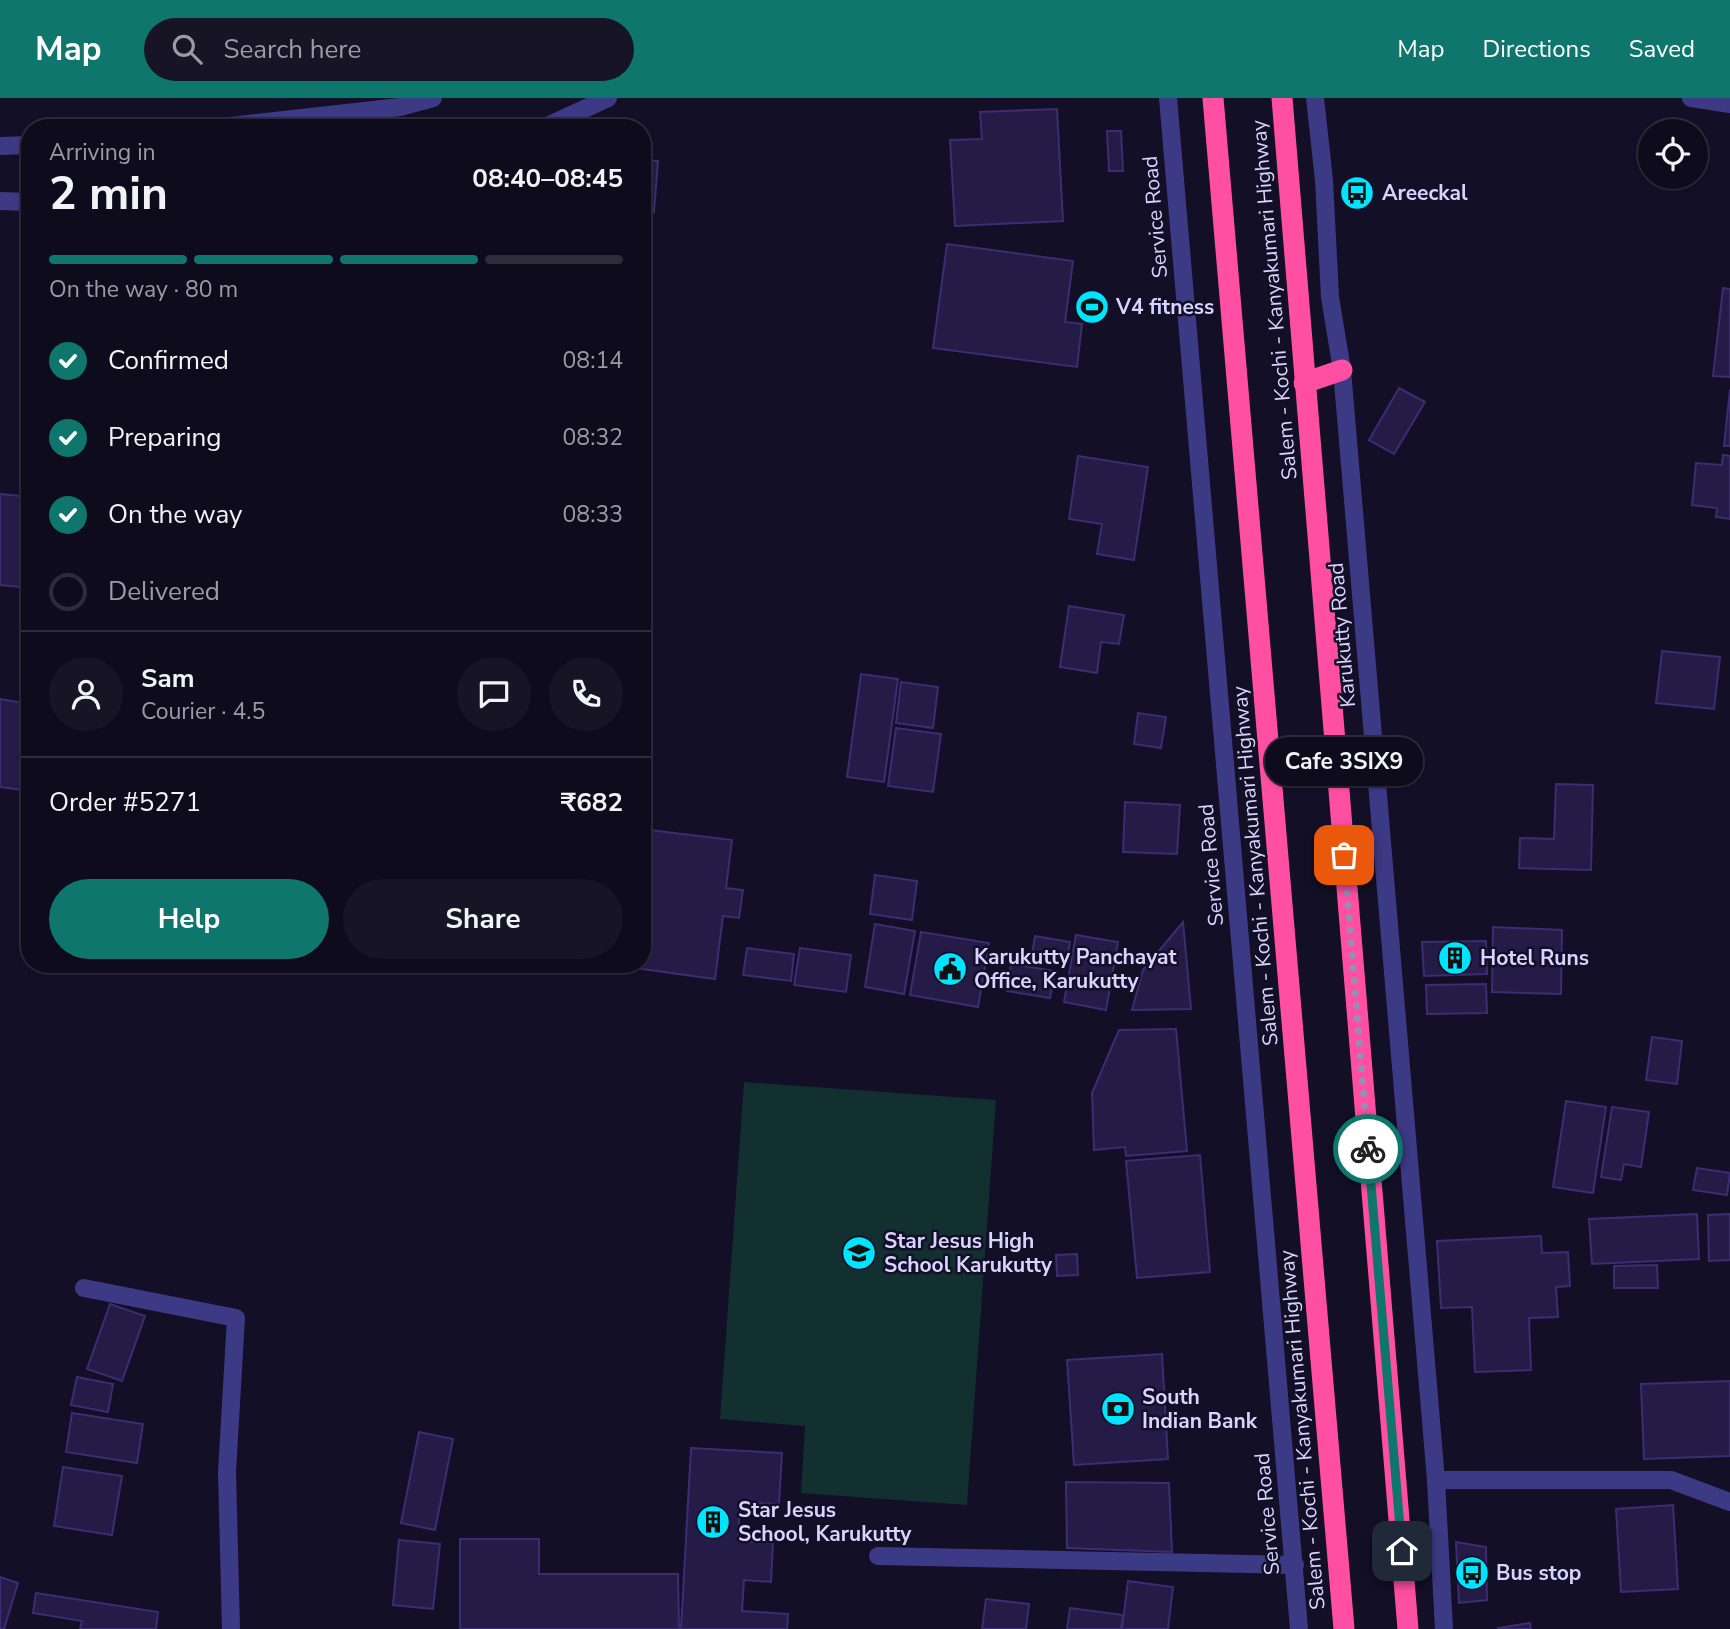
<!DOCTYPE html>
<html lang="en">
<head>
<meta charset="utf-8">
<style>
	body { margin:0; font-family:"Nunito Sans",sans-serif; background:#171425; color:#f1f3f6; height:100vh; display:flex; flex-direction:column; font-size:26px; white-space:nowrap }
	* { box-sizing:border-box; margin:0 }
	p { font-size:23px; color:#9b9ba3 }
	.icon { flex:none; width:38px; height:38px; fill:none; stroke:currentColor; stroke-width:2; stroke-linecap:round; stroke-linejoin:round }
	.map { position:relative; flex:1; overflow:hidden }
	.sheet { position:absolute; left:21px; top:21px; width:630px; height:854px; display:flex; flex-direction:column; background:#0e0b1c; border-radius:28px; box-shadow:0 2px 5px #0004,0 0 0 2px #2e2b3b }
	.sheet>* { flex:none }
	.tools { position:absolute; left:1638px; top:21px; display:grid; gap:14px }
	.tools a { display:grid; place-items:center; width:70px; height:70px; border-radius:50%; background:#0e0b1c; box-shadow:0 2px 5px #0004,0 0 0 2px #2e2b3b; font-size:35px }
	.pin { position:absolute; display:grid; place-items:center; width:60px; height:60px; color:#fff; margin:-30px; border-radius:14px; box-shadow:0 4px 10px #0006 }
	.courier { position:absolute; display:grid; place-items:center; width:70px; height:70px; margin:-35px; border:5px solid #0f766e; border-radius:50%; background:#fff; color:#222; box-shadow:0 2px 9px #0007 }
	.bubble { position:absolute; height:49px; border-radius:24px; background:#0e0b1c; box-shadow:0 2px 5px #0004,0 0 0 2px #2e2b3b; font-size:23px; font-weight:700; line-height:49px; text-align:center }
	.overview em { font-style:normal; font-weight:700 }
	.overview div { display:flex; flex-direction:column-reverse }
	.overview { display:flex; align-items:center; justify-content:space-between; height:119px; padding:0 28px }
	h1 { font-size:46px; font-weight:700; line-height:52px }
	.bar { display:grid; grid-template-columns:repeat(4,1fr); gap:10px 7px; align-content:center; height:84px; padding:0 28px }
	.bar i { height:9px; border-radius:5px; background:#2e2b3b }
	.bar .on { background:#0f766e }
	.bar p { grid-column:span 4 }
	.line { display:flex; align-items:center; gap:18px; padding:0 28px; border-top:2px solid #2e2b3b }
	.line div { flex:1 }
	.round { display:grid; place-items:center; flex:none; width:74px; height:74px; border-radius:37px; background:#171425 }
	ol { padding:0 28px; list-style:none }
	li { display:flex; align-items:center; gap:21px; height:77px }
	li p { margin-inline-start:auto }
	li .icon { padding:7px; border-radius:50%; background:#0f766e; color:#fff; stroke-width:4 }
	li:last-child { color:#9b9ba3 }
	li i { width:38px; height:38px; border:4px solid #2e2b3b; border-radius:50% }
	.primary-button { display:flex; gap:14px; margin-top:auto; padding:14px 28px }
	.primary-button a { flex:1; height:80px; border-radius:42px; background:#0f766e; color:#fff; font-size:28px; font-weight:700; line-height:80px; text-align:center }
	.primary-button a+a { background:#171425; color:#f1f3f6 }
	header { display:flex; align-items:center; gap:42px; box-sizing:border-box; height:98px; padding:0 35px; background:#0f766e; color:#fff }
	header strong { font-size:33px }
	nav { display:flex; gap:38px; margin-inline-start:auto; font-size:24px }
	.search { width:490px; height:63px; background:#171425; display:flex; align-items:center; gap:18px; box-sizing:border-box; padding:0 24px; border-radius:38px; color:#9b9ba3; font-size:26px }
	.map>svg:first-child { display:block }
	.green { fill:#12302f }
	.building { fill:#241b47; stroke:#3b2d73; stroke-width:2 }
	.lines { fill:none; stroke-linecap:round; stroke-linejoin:round }
	.minor { stroke:#3d3a85; stroke-width:18 }
	.highway { stroke:#ff4fa3; stroke-width:21 }
	.done { stroke:#948fb3; stroke-width:7; stroke-dasharray:0 12.6 }
	.route { stroke:#0f766e; stroke-width:9 }
	.labels { text-anchor:middle; stroke-width:5; stroke-linejoin:round; paint-order:stroke }
	.poi-label { font-size:21px; font-weight:bold; fill:#d9d4ff; stroke:#130f26; text-anchor:start }
	.street-label { font-size:21px; fill:#d9d4ff; stroke:#130f26 }
</style>
</head>
<body>
<header>
<strong>Map</strong>
<div class="search"><svg class="icon" aria-label="search" viewBox="0 0 24 24"><circle cx="10" cy="10" r="6"/><path d="M15 15l6 6"/></svg>Search here</div>
<nav><a>Map</a><a>Directions</a><a>Saved</a></nav>
</header>
<div class="map">
<svg width="1730" height="1531" viewBox="0 0 1730 1531">
	<rect width="100%" height="100%" fill="#130f26"/>
	<path class="green" d="M 744,984 L 996,1002 L 967,1407 L 801,1395 L 805,1328 L 720,1321 Z"/>
	<g class="building">
		<path d="M 1057,11 L 1063,123 L 955,128 L 950,42 L 982,41 L 980,14 Z"/>
		<path d="M 1107,33 L 1121,33 L 1123,73 L 1109,73 Z"/>
		<path d="M 642,62 L 658,63 L 654,114 L 642,113 Z"/>
		<path d="M 947,146 L 1073,163 L 1065,224 L 1082,226 L 1077,269 L 933,250 Z"/>
		<path d="M 1723,190 L 1730,191 L 1730,279 L 1713,278 Z"/>
		<path d="M 1399,290 L 1425,304 L 1394,356 L 1369,342 Z"/>
		<path d="M 1730,291 L 1730,348 L 1724,348 Z"/>
		<path d="M 1723,357 L 1730,358 L 1730,421 L 1716,419 L 1717,410 L 1692,407 L 1696,365 L 1722,367 Z"/>
		<path d="M 1078,358 L 1148,369 L 1134,462 L 1097,456 L 1102,426 L 1069,421 Z"/>
		<path d="M 0,396 L 30,399 L 30,490 L 0,487 Z"/>
		<path d="M 1069,508 L 1124,517 L 1119,546 L 1101,544 L 1097,575 L 1060,569 Z"/>
		<path d="M 1662,553 L 1720,559 L 1714,611 L 1656,605 Z"/>
		<path d="M 861,576 L 898,581 L 884,684 L 847,679 Z"/>
		<path d="M 901,584 L 938,589 L 933,630 L 896,625 Z"/>
		<path d="M 0,601 L 30,606 L 30,693 L 0,689 Z"/>
		<path d="M 1138,615 L 1166,619 L 1161,650 L 1134,646 Z"/>
		<path d="M 896,630 L 941,636 L 933,694 L 888,688 Z"/>
		<path d="M 1556,686 L 1593,687 L 1591,772 L 1519,770 L 1520,740 L 1554,741 Z"/>
		<path d="M 1125,704 L 1180,707 L 1177,756 L 1123,754 Z"/>
		<path d="M 642,731 L 732,742 L 726,790 L 743,792 L 739,820 L 723,818 L 715,881 L 606,866 L 642,866 Z"/>
		<path d="M 875,777 L 917,783 L 912,822 L 870,816 Z"/>
		<path d="M 1183,824 L 1191,911 L 1132,912 L 1143,872 Z"/>
		<path d="M 875,826 L 915,833 L 904,896 L 865,889 Z"/>
		<path d="M 1493,829 L 1562,832 L 1561,896 L 1492,894 Z"/>
		<path d="M 921,834 L 989,845 L 978,909 L 910,897 Z"/>
		<path d="M 1076,837 L 1118,844 L 1106,912 L 1064,904 Z"/>
		<path d="M 1035,838 L 1070,844 L 1066,868 L 1031,862 Z"/>
		<path d="M 1486,843 L 1487,876 L 1424,878 L 1422,844 Z"/>
		<path d="M 747,850 L 794,856 L 791,883 L 743,877 Z"/>
		<path d="M 800,850 L 851,857 L 846,894 L 794,887 Z"/>
		<path d="M 1011,866 L 1055,873 L 1050,900 L 1007,893 Z"/>
		<path d="M 1486,886 L 1487,915 L 1427,916 L 1426,887 Z"/>
		<path d="M 1176,931 L 1187,1053 L 1126,1058 L 1125,1049 L 1094,1052 L 1092,995 L 1119,932 Z"/>
		<path d="M 1652,939 L 1682,943 L 1677,986 L 1646,982 Z"/>
		<path d="M 1566,1003 L 1606,1009 L 1593,1095 L 1553,1089 Z"/>
		<path d="M 1612,1009 L 1649,1014 L 1641,1069 L 1624,1066 L 1621,1082 L 1601,1079 Z"/>
		<path d="M 1200,1057 L 1210,1174 L 1137,1180 L 1126,1063 Z"/>
		<path d="M 1697,1070 L 1730,1075 L 1727,1097 L 1693,1092 Z"/>
		<path d="M 1697,1116 L 1699,1161 L 1592,1166 L 1589,1121 Z"/>
		<path d="M 1730,1116 L 1730,1162 L 1709,1163 L 1708,1117 Z"/>
		<path d="M 1541,1138 L 1542,1155 L 1568,1154 L 1570,1188 L 1556,1189 L 1558,1219 L 1529,1220 L 1531,1272 L 1475,1274 L 1472,1209 L 1441,1210 L 1437,1143 Z"/>
		<path d="M 1077,1156 L 1078,1177 L 1057,1178 L 1056,1157 Z"/>
		<path d="M 1657,1167 L 1658,1190 L 1614,1190 L 1614,1168 Z"/>
		<path d="M 110,1206 L 145,1218 L 122,1283 L 87,1271 Z"/>
		<path d="M 1162,1256 L 1168,1361 L 1074,1367 L 1067,1262 Z"/>
		<path d="M 77,1279 L 113,1286 L 108,1314 L 71,1307 Z"/>
		<path d="M 1730,1283 L 1730,1358 L 1644,1361 L 1641,1286 Z"/>
		<path d="M 72,1315 L 143,1326 L 137,1365 L 66,1354 Z"/>
		<path d="M 419,1334 L 453,1341 L 435,1432 L 401,1425 Z"/>
		<path d="M 691,1350 L 782,1355 L 779,1406 L 740,1404 L 738,1443 L 773,1445 L 771,1484 L 744,1482 L 742,1513 L 788,1516 L 787,1531 L 681,1531 Z"/>
		<path d="M 63,1369 L 122,1378 L 112,1437 L 54,1428 Z"/>
		<path d="M 1066,1384 L 1169,1385 L 1172,1454 L 1067,1450 Z"/>
		<path d="M 1673,1407 L 1678,1491 L 1621,1494 L 1616,1411 Z"/>
		<path d="M 460,1441 L 539,1441 L 539,1476 L 678,1476 L 679,1531 L 460,1531 Z"/>
		<path d="M 399,1442 L 440,1446 L 433,1511 L 393,1507 Z"/>
		<path d="M 1456,1444 L 1486,1449 L 1487,1502 L 1459,1505 Z"/>
		<path d="M 0,1479 L 18,1485 L 4,1531 L 0,1530 Z"/>
		<path d="M 1128,1483 L 1173,1489 L 1168,1531 L 1122,1531 Z"/>
		<path d="M 36,1495 L 158,1514 L 156,1531 L 80,1531 L 82,1523 L 33,1515 Z"/>
		<path d="M 986,1501 L 1029,1506 L 1026,1531 L 982,1531 Z"/>
		<path d="M 1070,1510 L 1123,1517 L 1121,1531 L 1067,1531 Z"/>
		<path d="M 1530,1525 L 1531,1531 L 1498,1531 L 1498,1530 Z"/>
	</g>
	<g class="lines">
		<g class="minor">
			<path d="M 1168,0 L 1299,1531"/>
			<path d="M 1315,0 L 1324,82 L 1330,199 L 1342,272 L 1436,1382 L 1444,1531"/>
			<path d="M 1691,0 L 1730,6"/>
			<path d="M 213,30 L 400,9 L 433,0"/>
			<path d="M 543,30 L 608,0"/>
			<path d="M 0,48 L 30,47"/>
			<path d="M 0,103 L 30,104"/>
			<path d="M 84,1190 L 236,1220 L 227,1374 L 231,1531"/>
			<path d="M 1436,1382 L 1671,1382 L 1730,1404"/>
			<path d="M 878,1458 L 1295,1467"/>
		</g>
		<g class="highway">
			<path d="M 1213,0 L 1344,1531"/>
			<path d="M 1282,0 L 1408,1531"/>
			<path d="M 1304,285 L 1342,272"/>
		</g>
	</g>
	<g class="lines">
		<path class="done" d="M 1344,757 L 1368,1051"/>
		<path class="route" d="M 1368,1051 L 1402,1453"/>
	</g>
	<defs>
		<g id="bus-disc" transform="scale(1.75)"><circle r="9.5" fill="#00e5ff" stroke="#130f26"/><path d="M-5-6H5V4H4V6H2V4H-2V6H-4V4H-5ZM-3.5-4V0h7V-4ZM-3.5 1.2v1.5H-2V1.2ZM2 1.2v1.5H3.5V1.2Z" fill="#111"/></g>
		<g id="stadium-disc" transform="scale(1.75)"><circle r="9.5" fill="#00e5ff" stroke="#130f26"/><path d="M0-5a6.5 5 0 1 0 0 10a6.5 5 0 1 0 0-10ZM-3.5-1.8h7v3.6h-7Z" fill="#111"/></g>
		<g id="building-disc" transform="scale(1.75)"><circle r="9.5" fill="#00e5ff" stroke="#130f26"/><path d="M-4-6H4V6H1V3H-1V6H-4ZM-2.5-4.3h1.7v1.8h-1.7ZM.8-4.3h1.7v1.8H.8ZM-2.5-1h1.7V.8h-1.7ZM.8-1h1.7V.8H.8Z" fill="#111"/></g>
		<g id="civic-disc" transform="scale(1.75)"><circle r="9.5" fill="#00e5ff" stroke="#130f26"/><path d="M-.6-6.5H3V-4.5H.6V-3L4-1V1h2V6H-6V1h2V-1L-.6-3ZM-1.2 2.5V6h2.4V2.5Z" fill="#111"/></g>
		<g id="school-disc" transform="scale(1.75)"><circle r="9.5" fill="#00e5ff" stroke="#130f26"/><path d="M0-5L7-2L0 1L-7-2ZM-4 1L0 2.5L4 1V4Q0 6-4 4Z" fill="#111"/></g>
		<g id="bank-disc" transform="scale(1.75)"><circle r="9.5" fill="#00e5ff" stroke="#130f26"/><path d="M-6-4H6V4H-6ZM0-2.3a2.3 2.3 0 1 0 0 4.6a2.3 2.3 0 1 0 0-4.6Z" fill="#111"/></g>
	</defs>
	<g fill-rule="evenodd">
		<use href="#bus-disc" x="1357" y="95"/>
		<use href="#stadium-disc" x="1092" y="209"/>
		<use href="#building-disc" x="1455" y="860"/>
		<use href="#civic-disc" x="950" y="871"/>
		<use href="#school-disc" x="859" y="1155"/>
		<use href="#bank-disc" x="1118" y="1311"/>
		<use href="#building-disc" x="713" y="1424"/>
		<use href="#bus-disc" x="1472" y="1475"/>
	</g>
	<g class="labels">
		<g class="poi-label">
			<text x="1382" y="102">Areeckal</text>
			<text x="1116" y="216">V4 fitness</text>
			<text x="974" y="866">Karukutty Panchayat<tspan x="974" dy="24">Office, Karukutty</tspan></text>
			<text x="1480" y="867">Hotel Runs</text>
			<text x="884" y="1150">Star Jesus High<tspan x="884" dy="24">School Karukutty</tspan></text>
			<text x="1142" y="1306">South<tspan x="1142" dy="24">Indian Bank</tspan></text>
			<text x="738" y="1419">Star Jesus<tspan x="738" dy="24">School, Karukutty</tspan></text>
			<text x="1496" y="1482">Bus stop</text>
		</g>
		<g class="street-label">
			<text transform="translate(1155 119) rotate(-95)" y="7">Service Road</text>
			<text transform="translate(1274 202) rotate(-95)" y="7">Salem - Kochi - Kanyakumari Highway</text>
			<text transform="translate(1342 537) rotate(-95)" y="7">Karukutty Road</text>
			<text transform="translate(1211 767) rotate(-95)" y="7">Service Road</text>
			<text transform="translate(1255 768) rotate(-95)" y="7">Salem - Kochi - Kanyakumari Highway</text>
			<text transform="translate(1302 1332) rotate(-95)" y="7">Salem - Kochi - Kanyakumari Highway</text>
			<text transform="translate(1267 1416) rotate(-95)" y="7">Service Road</text>
		</g>
	</g>
</svg>
<div class="tools">
<a><svg class="icon" aria-label="locate" viewBox="0 0 24 24"><circle cx="12" cy="12" r="6"/><path d="M12 2v4M12 18v4M2 12h4M18 12h4"/></svg></a>
</div>
<div class="pin" style="left:1344px;top:757px;background:#ea580c"><svg class="icon" aria-label="bag" viewBox="0 0 24 24"><path d="M5 8h14l-1 12H6zM9 8a3 3 0 0 1 6 0"/></svg></div>
<div class="pin" style="left:1402px;top:1453px;background:#1f2937"><svg class="icon" aria-label="home" viewBox="0 0 24 24"><path d="M3 11l9-7 9 7M6 9v11h12V9"/></svg></div>
<div class="courier" style="left:1368px;top:1051px"><svg class="icon" aria-label="bike" viewBox="0 0 24 24"><circle cx="6" cy="16" r="4"/><circle cx="18" cy="16" r="4"/><path d="M6 16l4-8h5l3 8M10 8l3 8H6M13 5h3"/></svg></div>
<div class="bubble" style="left:1265px;top:639px;width:158px">Cafe 3SIX9</div>
<section class="sheet">
<div class="overview"><div><h1>2 min</h1><p>Arriving in</p></div><em>08:40–08:45</em></div>
<div class="bar"><i class="on"></i><i class="on"></i><i class="on"></i><i></i><p>On the way · 80 m</p></div>
<ol>
<li><svg class="icon" aria-label="check" viewBox="0 0 24 24"><path d="M5 12l5 5 9-10"/></svg>Confirmed<p>08:14</p></li>
<li><svg class="icon" aria-label="check" viewBox="0 0 24 24"><path d="M5 12l5 5 9-10"/></svg>Preparing<p>08:32</p></li>
<li><svg class="icon" aria-label="check" viewBox="0 0 24 24"><path d="M5 12l5 5 9-10"/></svg>On the way<p>08:33</p></li>
<li><i></i>Delivered</li>
</ol>
<div class="line" style="height:126px"><a class="round"><svg class="icon" aria-label="person" viewBox="0 0 24 24"><circle cx="12" cy="8" r="4"/><path d="M4 21q1-7 8-7t8 7"/></svg></a><div><b>Sam</b><p>Courier · 4.5</p></div><a class="round"><svg class="icon" aria-label="chat" viewBox="0 0 24 24"><path d="M4 5h16v11H9l-5 4z"/></svg></a><a class="round"><svg class="icon" aria-label="phone" viewBox="0 0 24 24"><path d="M5 4h4l2 5-3 2q2 4 5 5l2-3 5 2v4C11 20 4 13 5 4z"/></svg></a></div>
<div class="line" style="height:91px"><div>Order #5271</div><b>₹682</b></div>
<div class="primary-button"><a>Help</a><a>Share</a></div>
</section>
</div>
</body>
</html>
